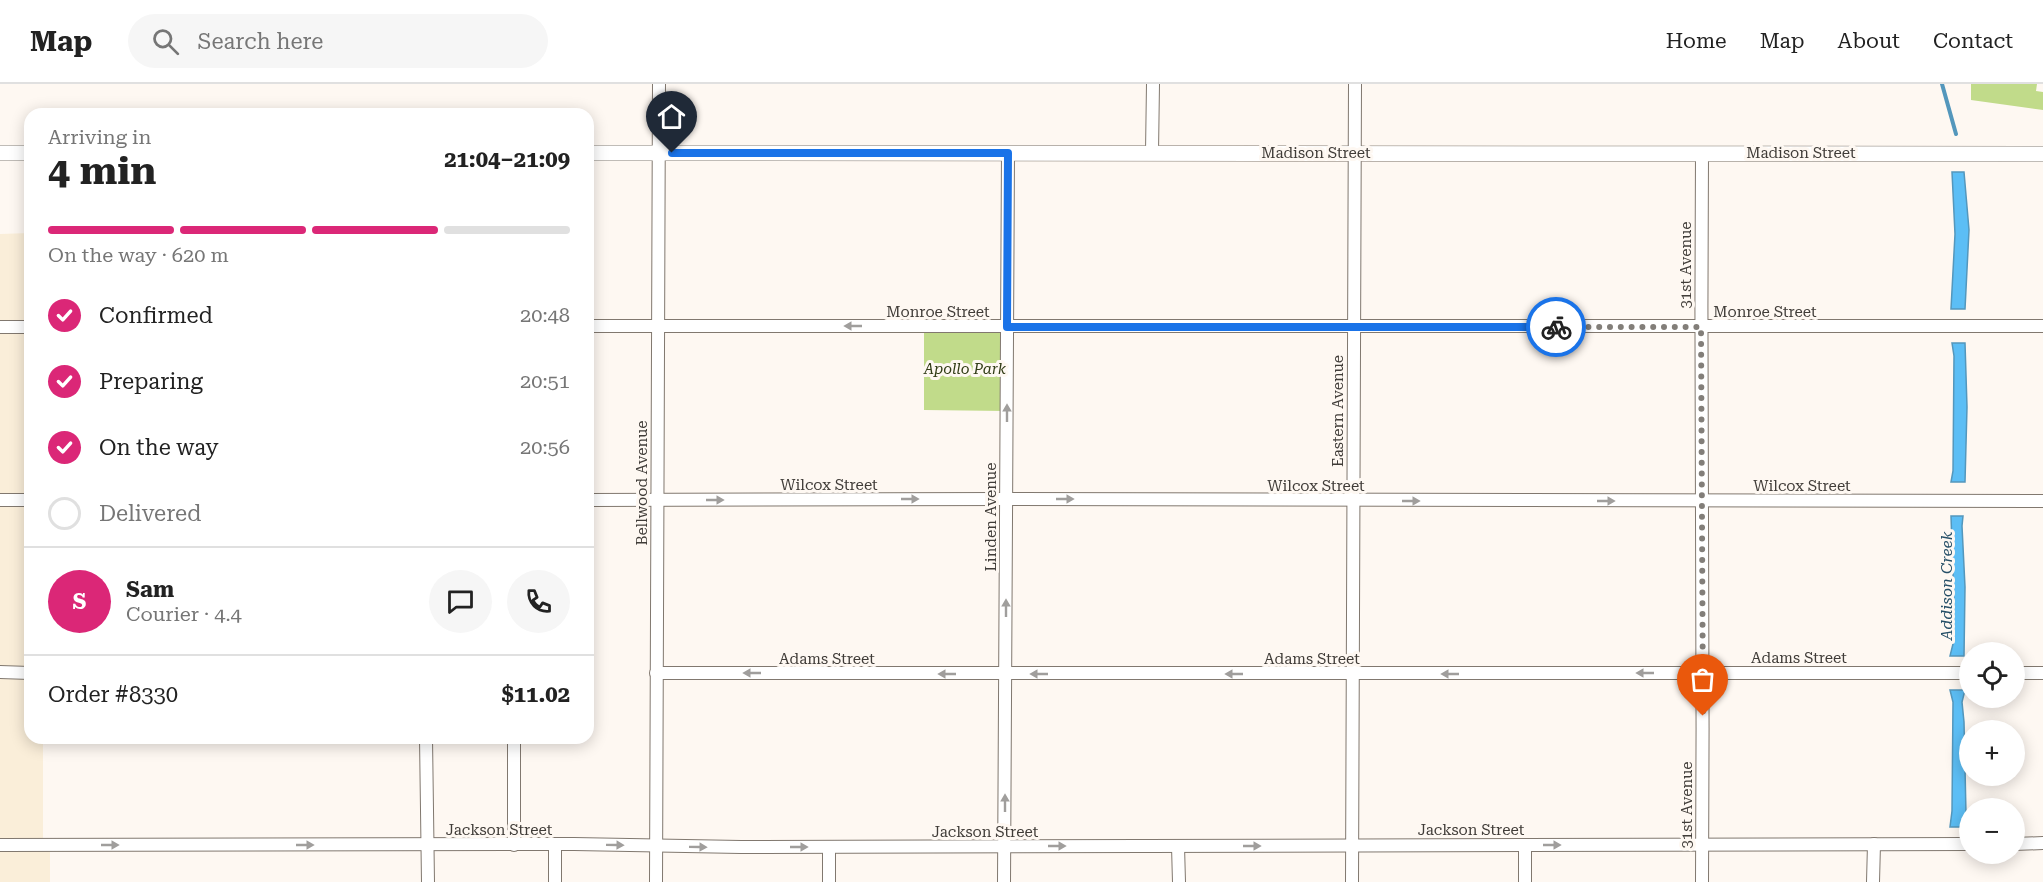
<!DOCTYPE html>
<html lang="en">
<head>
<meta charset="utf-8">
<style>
	body { margin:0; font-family:"Roboto Serif",serif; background:#f6f6f6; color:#222; height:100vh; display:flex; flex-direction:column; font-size:22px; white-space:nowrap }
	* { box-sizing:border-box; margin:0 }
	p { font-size:20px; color:#767676 }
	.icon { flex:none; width:33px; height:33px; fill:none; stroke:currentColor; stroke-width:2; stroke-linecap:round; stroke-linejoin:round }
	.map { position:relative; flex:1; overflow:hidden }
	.side { position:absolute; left:24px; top:24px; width:570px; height:636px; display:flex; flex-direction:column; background:#fff; border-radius:18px; box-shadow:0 3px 15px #0003 }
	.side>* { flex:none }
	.buttons { position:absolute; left:1959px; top:558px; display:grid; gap:12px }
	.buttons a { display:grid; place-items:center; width:66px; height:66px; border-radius:50%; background:#fff; box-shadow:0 3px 15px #0003; font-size:30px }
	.pin { position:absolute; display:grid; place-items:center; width:51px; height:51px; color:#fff; margin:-62px -26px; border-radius:50% 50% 50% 0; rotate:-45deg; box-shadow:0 0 6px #0007 }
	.pin .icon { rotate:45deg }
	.courier { position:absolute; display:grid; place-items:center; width:60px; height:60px; margin:-30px; border:4px solid #1a73e8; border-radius:50%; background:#fff; color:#222; box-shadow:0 2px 8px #0007 }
	.summary em { font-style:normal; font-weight:700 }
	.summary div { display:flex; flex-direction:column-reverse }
	.summary { display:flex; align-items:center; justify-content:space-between; height:102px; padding:0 24px }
	h1 { font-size:39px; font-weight:700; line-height:45px }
	.bar { display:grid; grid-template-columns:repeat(4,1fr); gap:9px 6px; align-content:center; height:72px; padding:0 24px }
	.bar i { height:8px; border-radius:4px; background:#e0e0e0 }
	.bar .active { background:#db2777 }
	.bar p { grid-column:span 4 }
	.line { display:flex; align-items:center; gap:15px; padding:0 24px; border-top:2px solid #e0e0e0 }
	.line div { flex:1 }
	.round { display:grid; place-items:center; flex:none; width:63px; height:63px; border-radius:32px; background:#f6f6f6 }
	ol { padding:0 24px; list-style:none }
	li { display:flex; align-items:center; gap:18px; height:66px }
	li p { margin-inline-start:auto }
	li .icon { padding:6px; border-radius:50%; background:#db2777; color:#fff; stroke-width:4 }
	li:last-child { color:#767676 }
	li i { width:33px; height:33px; border:3px solid #e0e0e0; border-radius:50% }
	header { display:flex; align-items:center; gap:36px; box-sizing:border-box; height:84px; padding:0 30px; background:#fff; border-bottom:2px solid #e0e0e0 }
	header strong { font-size:28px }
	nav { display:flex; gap:33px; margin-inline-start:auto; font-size:21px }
	.search { width:420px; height:54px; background:#f6f6f6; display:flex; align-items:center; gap:15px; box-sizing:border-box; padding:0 21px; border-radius:33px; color:#767676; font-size:22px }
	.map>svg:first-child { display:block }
	.commercial { fill:#faeed9 }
	.green { fill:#c1db8a }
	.water { fill:#5cbef5; stroke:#5497bc; stroke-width:1.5 }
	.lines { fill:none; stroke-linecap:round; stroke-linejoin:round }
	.stream { stroke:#5497bc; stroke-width:4 }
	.minor-casing { stroke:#81786f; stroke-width:14 }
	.tertiary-casing { stroke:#81786f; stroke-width:16 }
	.minor { stroke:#fff; stroke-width:12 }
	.tertiary { stroke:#fff; stroke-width:15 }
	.oneway { fill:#a09e9c }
	.done { stroke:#827e79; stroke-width:6; stroke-dasharray:0 10.8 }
	.route { stroke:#1a73e8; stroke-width:8 }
	.labels { text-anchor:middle; stroke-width:6; stroke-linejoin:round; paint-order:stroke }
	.street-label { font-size:15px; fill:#403c38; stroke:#fef8f2 }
	.park-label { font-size:15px; font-style:italic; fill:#323d17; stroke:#fef8f2 }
	.water-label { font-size:16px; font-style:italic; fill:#264f67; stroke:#fef8f2 }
</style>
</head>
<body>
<header>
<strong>Map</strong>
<div class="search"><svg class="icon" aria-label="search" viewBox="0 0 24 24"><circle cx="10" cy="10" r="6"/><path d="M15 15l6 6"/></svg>Search here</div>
<nav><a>Home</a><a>Map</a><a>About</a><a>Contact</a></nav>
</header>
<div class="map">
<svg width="2043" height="798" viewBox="0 0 2043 798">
	<rect width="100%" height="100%" fill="#fef8f2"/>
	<path class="commercial" d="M 30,149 L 30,654 L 43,654 L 43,762 L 50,763 L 50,798 L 0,798 L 0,150 Z"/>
	<g class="green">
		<path d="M 1971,0 L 2037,0 L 2036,7 L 2043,8 L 2043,26 L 1971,16 Z"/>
		<path d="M 924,244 L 1005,245 L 1005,327 L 924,326 Z"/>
	</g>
	<g class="water">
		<path d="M 1952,88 L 1964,88 L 1969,146 L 1965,225 L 1951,225 L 1955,150 Z"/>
		<path d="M 1952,259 L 1965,259 L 1967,323 L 1965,398 L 1951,398 L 1953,387 L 1954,272 Z"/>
		<path d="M 1951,432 L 1963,432 L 1962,442 L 1965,503 L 1964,572 L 1950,572 L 1953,560 L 1954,519 Z"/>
		<path d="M 1950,606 L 1965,606 L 1962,618 L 1964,638 L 1966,730 L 1963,743 L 1950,743 L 1952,727 L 1953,618 Z"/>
	</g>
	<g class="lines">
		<path class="stream" d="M 1942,0 L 1956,50"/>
		<g class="minor-casing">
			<g id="minor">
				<path d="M 1152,68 L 1153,0"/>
				<path d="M 588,242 L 2043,242"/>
				<path d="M 0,243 L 30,243"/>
				<path d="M 0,416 L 30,416"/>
				<path d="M 588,416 L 1006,415 L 2043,417"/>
				<path d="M 0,588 L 30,589"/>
				<path d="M 656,589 L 1970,589"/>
				<path d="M 2014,589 L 2043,589"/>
				<path d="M 426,654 L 428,798"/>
				<path d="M 514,654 L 514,761"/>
				<path d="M 2014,760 L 2043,759"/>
				<path d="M 0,761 L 574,760 L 741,763 L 1970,760"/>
				<path d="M 1178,762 L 1179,798"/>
				<path d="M 829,763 L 829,798"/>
				<path d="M 555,798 L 555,760"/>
				<path d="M 656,798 L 659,0"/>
				<path d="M 1004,798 L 1008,69"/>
				<path d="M 1352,798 L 1355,0"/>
				<path d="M 1525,798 L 1525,761"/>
				<path d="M 1702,798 C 1704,555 1700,312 1702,69"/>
				<path d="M 1873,798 L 1874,760"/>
			</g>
		</g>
		<g class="tertiary-casing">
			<g id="tertiary">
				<path d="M 0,69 L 30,69"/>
				<path d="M 588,69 L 2043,70"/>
			</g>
		</g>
		<use href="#minor" class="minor"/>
		<use href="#tertiary" class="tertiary"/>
	</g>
	<defs><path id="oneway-solid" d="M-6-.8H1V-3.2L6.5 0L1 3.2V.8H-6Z" transform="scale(1.5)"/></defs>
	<g class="oneway">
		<use href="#oneway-solid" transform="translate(853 242) rotate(-180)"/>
		<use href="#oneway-solid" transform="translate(1007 329) rotate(-90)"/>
		<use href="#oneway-solid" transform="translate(910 415)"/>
		<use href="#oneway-solid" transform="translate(1065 415)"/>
		<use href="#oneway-solid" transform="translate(715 416)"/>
		<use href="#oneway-solid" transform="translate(1411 417)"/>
		<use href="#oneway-solid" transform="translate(1606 417)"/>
		<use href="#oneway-solid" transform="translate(1006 524) rotate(-90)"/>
		<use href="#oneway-solid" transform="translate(752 589) rotate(-180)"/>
		<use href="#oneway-solid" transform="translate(1645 589) rotate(180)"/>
		<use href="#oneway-solid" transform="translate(947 590) rotate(-180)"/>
		<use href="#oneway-solid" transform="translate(1039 590) rotate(180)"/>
		<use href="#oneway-solid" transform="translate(1234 590) rotate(180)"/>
		<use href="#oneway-solid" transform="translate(1450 590) rotate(180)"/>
		<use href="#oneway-solid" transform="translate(1005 719) rotate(-90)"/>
		<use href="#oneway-solid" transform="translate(110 761)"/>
		<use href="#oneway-solid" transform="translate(305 761)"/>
		<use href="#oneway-solid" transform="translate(615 761) rotate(1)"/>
		<use href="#oneway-solid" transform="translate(1552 761)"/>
		<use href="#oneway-solid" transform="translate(1057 762)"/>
		<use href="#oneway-solid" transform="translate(1252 762)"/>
		<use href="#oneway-solid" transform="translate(698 763) rotate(1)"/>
		<use href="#oneway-solid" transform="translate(799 763)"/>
	</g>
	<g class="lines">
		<path class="done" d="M 1556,243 L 1701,243 L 1703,632"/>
		<path class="route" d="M 672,69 L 1008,69 L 1007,243 L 1556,243"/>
	</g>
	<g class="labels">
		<g class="street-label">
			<text x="1316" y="74">Madison Street</text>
			<text x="1801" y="74">Madison Street</text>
			<text transform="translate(1686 181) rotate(-90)" y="5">31st Avenue</text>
			<text x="938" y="233">Monroe Street</text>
			<text x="1765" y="233">Monroe Street</text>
			<text transform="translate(1338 327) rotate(-90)" y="5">Eastern Avenue</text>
			<text transform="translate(642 399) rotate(-90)" y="5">Bellwood Avenue</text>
			<text x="829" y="406">Wilcox Street</text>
			<text x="1316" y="407">Wilcox Street</text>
			<text x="1802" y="407">Wilcox Street</text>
			<text transform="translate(991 433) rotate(-90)" y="5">Linden Avenue</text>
			<text x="1799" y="579">Adams Street</text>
			<text x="827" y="580">Adams Street</text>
			<text x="1312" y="580">Adams Street</text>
			<text transform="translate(1687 721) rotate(-90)" y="5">31st Avenue</text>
			<text x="499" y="751">Jackson Street</text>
			<text x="1471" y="751">Jackson Street</text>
			<text x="985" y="753">Jackson Street</text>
		</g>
		<g class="park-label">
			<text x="965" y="290">Apollo Park</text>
		</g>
		<g class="water-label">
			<text transform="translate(1946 502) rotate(-90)" y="6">Addison Creek</text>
		</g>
	</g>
</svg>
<div class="buttons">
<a><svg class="icon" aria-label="locate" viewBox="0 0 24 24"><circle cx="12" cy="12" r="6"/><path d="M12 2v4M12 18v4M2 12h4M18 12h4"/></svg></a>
<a>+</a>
<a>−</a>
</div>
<div class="pin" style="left:1703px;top:632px;background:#ea580c"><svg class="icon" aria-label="bag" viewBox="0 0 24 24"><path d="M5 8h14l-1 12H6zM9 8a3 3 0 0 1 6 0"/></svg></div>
<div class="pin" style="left:672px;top:69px;background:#1f2937"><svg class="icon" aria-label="home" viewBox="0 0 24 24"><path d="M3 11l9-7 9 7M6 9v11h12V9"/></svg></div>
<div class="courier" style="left:1556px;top:243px"><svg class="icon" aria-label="bike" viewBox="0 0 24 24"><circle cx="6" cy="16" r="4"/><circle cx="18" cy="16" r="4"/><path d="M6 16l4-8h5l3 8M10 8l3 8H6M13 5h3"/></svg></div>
<section class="side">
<div class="summary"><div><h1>4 min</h1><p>Arriving in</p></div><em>21:04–21:09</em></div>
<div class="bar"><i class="active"></i><i class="active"></i><i class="active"></i><i></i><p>On the way · 620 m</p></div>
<ol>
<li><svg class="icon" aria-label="check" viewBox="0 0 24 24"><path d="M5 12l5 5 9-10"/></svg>Confirmed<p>20:48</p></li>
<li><svg class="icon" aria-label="check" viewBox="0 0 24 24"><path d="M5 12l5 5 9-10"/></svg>Preparing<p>20:51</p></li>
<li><svg class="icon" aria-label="check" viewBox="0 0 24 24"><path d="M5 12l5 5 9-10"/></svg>On the way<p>20:56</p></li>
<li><i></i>Delivered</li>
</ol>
<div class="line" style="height:108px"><b class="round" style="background:#db2777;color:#fff">S</b><div><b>Sam</b><p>Courier · 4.4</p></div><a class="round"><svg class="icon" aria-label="chat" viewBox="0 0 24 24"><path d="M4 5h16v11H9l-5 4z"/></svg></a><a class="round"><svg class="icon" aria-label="phone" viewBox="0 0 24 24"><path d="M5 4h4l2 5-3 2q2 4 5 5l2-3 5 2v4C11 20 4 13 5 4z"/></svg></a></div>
<div class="line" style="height:78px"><div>Order #8330</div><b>$11.02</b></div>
</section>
</div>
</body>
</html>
